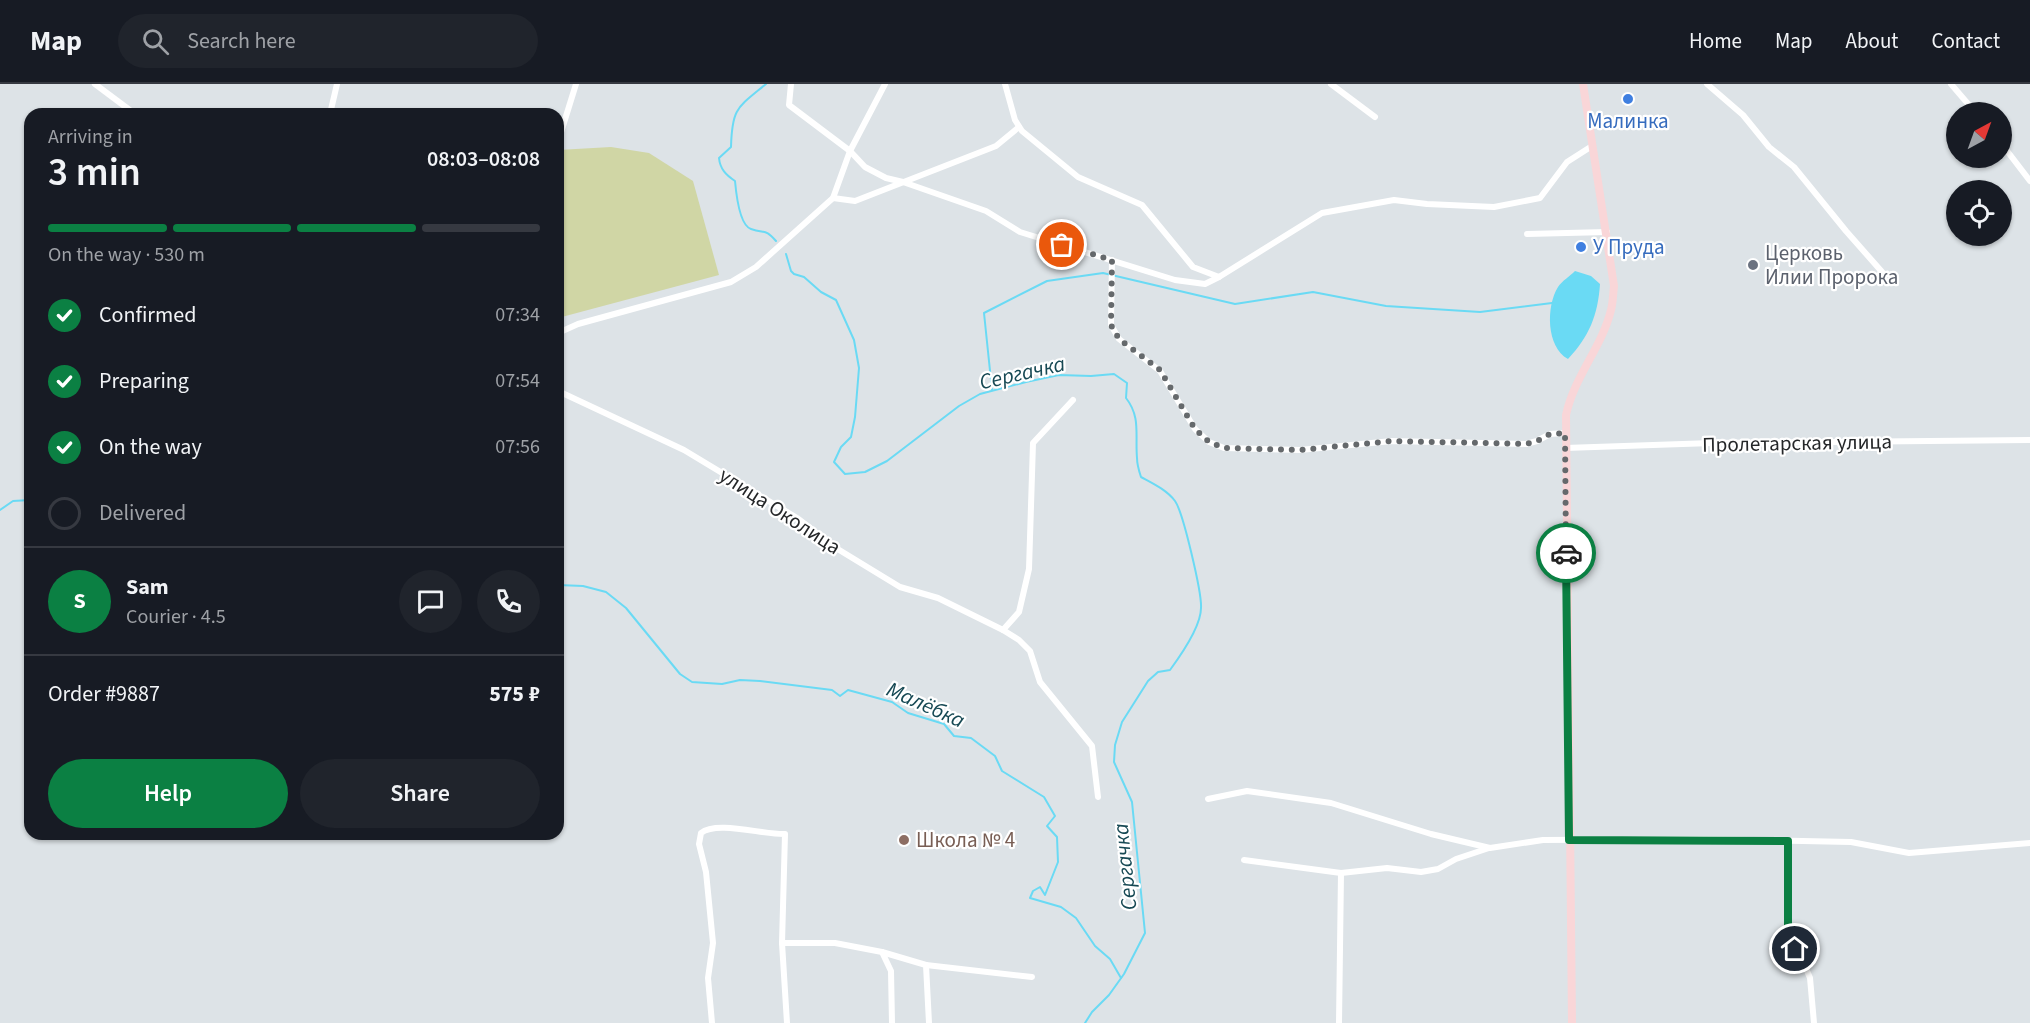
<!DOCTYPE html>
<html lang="en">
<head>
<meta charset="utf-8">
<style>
	body { margin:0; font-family:"Source Sans 3",sans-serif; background:#20242c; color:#f1f3f6; height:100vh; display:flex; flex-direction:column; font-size:22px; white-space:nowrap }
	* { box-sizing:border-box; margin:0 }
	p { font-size:20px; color:#9ea1a6 }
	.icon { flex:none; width:33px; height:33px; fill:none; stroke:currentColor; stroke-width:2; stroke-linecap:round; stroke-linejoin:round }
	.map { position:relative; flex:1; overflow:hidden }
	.drawer { position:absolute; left:24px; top:24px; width:540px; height:732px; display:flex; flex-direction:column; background:#171b24; border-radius:18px; box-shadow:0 2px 4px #0004 }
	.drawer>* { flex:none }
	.needle { width:39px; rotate:41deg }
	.buttons { position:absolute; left:1946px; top:18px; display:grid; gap:12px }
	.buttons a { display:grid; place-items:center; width:66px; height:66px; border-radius:50%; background:#171b24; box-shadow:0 2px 4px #0004; font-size:30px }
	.pin { position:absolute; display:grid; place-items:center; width:51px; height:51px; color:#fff; margin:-26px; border:3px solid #fff; border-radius:50%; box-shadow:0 2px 6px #0007 }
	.courier { position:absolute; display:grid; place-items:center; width:60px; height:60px; margin:-30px; border:4px solid #0b8043; border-radius:50%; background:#fff; color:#222; box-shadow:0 2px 8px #0007 }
	.headline em { font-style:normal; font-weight:600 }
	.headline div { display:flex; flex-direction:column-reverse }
	.headline { display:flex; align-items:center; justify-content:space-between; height:102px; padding:0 24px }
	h1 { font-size:39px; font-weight:600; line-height:45px }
	.bar { display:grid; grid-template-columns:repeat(4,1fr); gap:9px 6px; align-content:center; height:72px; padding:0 24px }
	.bar i { height:8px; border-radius:4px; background:#363941 }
	.bar .on { background:#0b8043 }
	.bar p { grid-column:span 4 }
	.line { display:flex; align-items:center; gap:15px; padding:0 24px; border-top:2px solid #363941 }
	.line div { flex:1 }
	.round { display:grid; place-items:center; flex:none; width:63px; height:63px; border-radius:32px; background:#20242c }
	ol { padding:0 24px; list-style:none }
	li { display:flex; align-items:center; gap:18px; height:66px }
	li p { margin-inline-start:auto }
	li .icon { padding:6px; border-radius:50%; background:#0b8043; color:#fff; stroke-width:4 }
	li:last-child { color:#9ea1a6 }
	li i { width:33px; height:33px; border:3px solid #363941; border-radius:50% }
	.button { display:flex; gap:12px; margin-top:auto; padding:12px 24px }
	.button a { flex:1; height:69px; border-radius:36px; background:#0b8043; color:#fff; font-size:24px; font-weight:600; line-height:69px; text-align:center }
	.button a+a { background:#20242c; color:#f1f3f6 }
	header { display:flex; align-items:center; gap:36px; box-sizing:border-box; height:84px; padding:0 30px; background:#171b24; border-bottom:2px solid #363941 }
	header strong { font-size:28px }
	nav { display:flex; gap:33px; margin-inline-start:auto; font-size:21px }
	.search { width:420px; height:54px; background:#20242c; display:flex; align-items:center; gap:15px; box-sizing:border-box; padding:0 21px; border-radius:33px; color:#9ea1a6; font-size:22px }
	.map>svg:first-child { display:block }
	.green { fill:#d0d6a5 }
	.water { fill:#6adaf4 }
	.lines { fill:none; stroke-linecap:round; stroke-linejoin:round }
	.stream { stroke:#6adaf4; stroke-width:2 }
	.minor { stroke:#fff; stroke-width:6 }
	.secondary { stroke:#f9d6d8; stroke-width:8 }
	.done { stroke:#65696c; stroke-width:6; stroke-dasharray:0 10.8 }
	.route { stroke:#0b8043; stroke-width:8 }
	.shop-dot { fill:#3f7fe0; stroke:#fff; stroke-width:2 }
	.worship-dot { fill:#6b7280; stroke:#fff; stroke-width:2 }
	.education-dot { fill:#8d6e63; stroke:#fff; stroke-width:2 }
	.labels { text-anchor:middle; stroke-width:4.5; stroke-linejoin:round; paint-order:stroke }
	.shop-label { font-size:21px; fill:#366cbe; stroke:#fff }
	.worship-label { font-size:21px; fill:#5b616d; stroke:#fff; text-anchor:start }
	.street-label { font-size:21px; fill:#252729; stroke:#fff }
	.education-label { font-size:21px; fill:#785e54; stroke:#fff; text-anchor:start }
	.water-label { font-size:22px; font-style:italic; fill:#174954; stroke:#fff }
</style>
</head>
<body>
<header>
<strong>Map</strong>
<div class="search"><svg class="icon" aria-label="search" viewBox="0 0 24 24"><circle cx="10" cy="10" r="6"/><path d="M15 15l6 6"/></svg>Search here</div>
<nav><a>Home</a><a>Map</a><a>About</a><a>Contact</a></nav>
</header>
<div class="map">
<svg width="2030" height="939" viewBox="0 0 2030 939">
	<rect width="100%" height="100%" fill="#dde3e7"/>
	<path class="green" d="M 611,63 L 649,69 L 693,97 L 719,191 L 558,234 L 558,66 Z"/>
	<path class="water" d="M 1575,187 L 1591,192 L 1600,200 C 1598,231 1589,253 1568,275 C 1546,263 1546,222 1558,203 C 1562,197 1570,192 1575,187 Z"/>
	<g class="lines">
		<g class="stream">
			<path d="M 766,0 C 737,24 732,24 731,63 L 719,74 C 720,85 726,91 735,97 C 736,108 739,141 751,145 C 765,150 765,144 776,157"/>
			<path d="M 786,170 L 791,187 L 794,190 L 804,193 L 821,208 L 836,216 L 854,256 L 859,284 L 855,333 L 851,353 L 841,363 L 834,378 L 845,390 L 865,388 L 887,377 L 959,322 L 980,310 L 1026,298 L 1059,291 L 1091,292 L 1114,290 L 1127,299 L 1126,314 C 1141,333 1135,351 1137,374 C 1137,380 1139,387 1141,393 C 1152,399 1167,406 1175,417 C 1183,428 1202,509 1201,524 C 1201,543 1181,571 1170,586 L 1158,588 L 1148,597 L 1122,638 L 1115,661 L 1114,678 L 1132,718 L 1145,849 L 1124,890 L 1109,911 L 1092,928 L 1085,939"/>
			<path d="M 992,306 L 984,229 L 1047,197 L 1103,189 L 1235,220 L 1313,208 L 1386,222 L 1480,228 L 1552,219"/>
			<path d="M 0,426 L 13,417 L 30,416"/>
			<path d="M 558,501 L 583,502 L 606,508 L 626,524 L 680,590 L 692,598 L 722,600 L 740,596 L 760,597 L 832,606 L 840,612 L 848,606 L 892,618 L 908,629 L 944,640 L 954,652 L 971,654 L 995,672 L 1002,687 L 1044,713 L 1055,732 L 1047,742 L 1057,753 L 1058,778 L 1045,811 L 1040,803 L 1033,807 L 1030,814 L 1061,823 L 1076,834 L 1095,862 L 1110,875 L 1121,894"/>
		</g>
		<g class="minor">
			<path d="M 95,0 L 135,30"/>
			<path d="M 791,0 L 789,21 L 850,67 L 865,83 L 886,94 L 903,98 L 986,127 L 1020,148 L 1175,196 L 1205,200 L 1219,193"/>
			<path d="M 1005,0 L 1015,36 L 1022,47 L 1078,93 L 1142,121 L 1193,183 L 1219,193 L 1322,129 L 1394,116 L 1427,120 L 1494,123 L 1540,114 L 1567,78 L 1592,62"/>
			<path d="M 1331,0 L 1375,33"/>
			<path d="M 1707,0 L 1743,31 L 1769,63 L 1794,83 L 1846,147 L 1883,189 L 1883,192 L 1873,198"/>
			<path d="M 1951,0 L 1975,28"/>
			<path d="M 330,30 L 337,0"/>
			<path d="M 558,58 L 576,0"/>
			<path d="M 2001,59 L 2030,97"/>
			<path d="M 833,114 L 855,117 L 996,62 L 1019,43"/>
			<path d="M 1527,150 L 1607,148"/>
			<path d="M 1112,176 L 1111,241 L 1119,255 L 1160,287 L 1195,345 L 1209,358 L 1224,364 L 1300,366 L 1392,357 L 1526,360 L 1537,357 L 1550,350 L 1565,349"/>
			<path d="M 558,249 L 578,240 L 731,198 L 756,183 L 833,114 L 850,67 L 885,0"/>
			<path d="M 558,307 L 684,366 L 797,434 L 836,464 L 900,503 L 938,514 L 1003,546 L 1019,556 L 1030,567 L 1040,598 L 1092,662 L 1098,713"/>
			<path d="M 1565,364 L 1712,359 L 2030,356"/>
			<path d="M 1003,546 L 1019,528 L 1029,485 L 1033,359 L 1073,316"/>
			<path d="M 1208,715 L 1247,707 L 1331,719 L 1431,750 L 1490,764 L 1543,756 L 1704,755 L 1851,758 L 1909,769 L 2030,759"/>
			<path d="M 1788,757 L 1788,856 L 1802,875 L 1810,894 L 1814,939"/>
			<path d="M 1244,776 L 1341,789 L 1387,784 L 1421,788 L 1438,785 L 1456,775 L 1489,764"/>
			<path d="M 782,859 L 835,859 L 882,868 L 891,887 L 892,939"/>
			<path d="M 882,868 L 926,881 L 929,939"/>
			<path d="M 926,881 L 1032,893"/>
			<path d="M 712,939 L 708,894 L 713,859 L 706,788 L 699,760 L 701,749 C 717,736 763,751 785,750 L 782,859 L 787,939"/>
			<path d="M 1339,939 L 1341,789"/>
		</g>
		<path class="secondary" d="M 1572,939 L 1566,331 C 1574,293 1602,263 1611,226 C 1613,219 1613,210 1614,202 L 1583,0"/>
	</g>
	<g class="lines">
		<path class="done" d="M 1062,161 L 1112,176 L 1111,241 L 1119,255 L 1160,286 L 1195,345 L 1209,358 L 1224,364 L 1300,366 L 1392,357 L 1526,360 L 1537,357 L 1550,350 L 1565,349 L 1566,469"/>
		<path class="route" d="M 1566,469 L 1569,756 L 1788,757 L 1788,856 L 1795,865"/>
	</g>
	<g class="shop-dot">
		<circle cx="1628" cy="15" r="6"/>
		<circle cx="1581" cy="163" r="6"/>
	</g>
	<circle class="worship-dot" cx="1753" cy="181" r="6"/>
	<circle class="education-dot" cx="904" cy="756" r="6"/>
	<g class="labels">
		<g class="shop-label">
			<text x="1628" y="44">Малинка</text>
			<text x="1593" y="170" text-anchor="start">У Пруда</text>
		</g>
		<g class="worship-label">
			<text x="1765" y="176">Церковь<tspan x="1765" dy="24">Илии Пророка</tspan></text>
		</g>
		<g class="street-label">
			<text transform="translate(1797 359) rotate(-1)" y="7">Пролетарская улица</text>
			<text transform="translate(780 427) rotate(33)" y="7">улица Околица</text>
		</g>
		<g class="education-label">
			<text x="916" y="763">Школа № 4</text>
		</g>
		<g class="water-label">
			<text transform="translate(1022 288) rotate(-13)" y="8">Сергачка</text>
			<text transform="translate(926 620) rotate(24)" y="8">Малёбка</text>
			<text transform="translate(1124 783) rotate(-96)" y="8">Сергачка</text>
		</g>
	</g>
</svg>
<div class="buttons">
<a><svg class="needle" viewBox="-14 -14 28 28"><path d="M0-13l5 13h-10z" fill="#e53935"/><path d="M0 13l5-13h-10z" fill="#9ea1a6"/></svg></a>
<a><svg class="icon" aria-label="locate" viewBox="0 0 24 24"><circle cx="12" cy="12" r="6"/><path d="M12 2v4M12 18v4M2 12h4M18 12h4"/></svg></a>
</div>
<div class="pin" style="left:1062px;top:161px;background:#ea580c"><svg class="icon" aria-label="bag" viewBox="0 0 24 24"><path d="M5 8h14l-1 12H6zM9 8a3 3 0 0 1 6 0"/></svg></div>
<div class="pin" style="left:1795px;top:865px;background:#1f2937"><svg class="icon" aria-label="home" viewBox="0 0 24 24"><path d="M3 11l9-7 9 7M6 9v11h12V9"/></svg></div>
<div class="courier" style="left:1566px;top:469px"><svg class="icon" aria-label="car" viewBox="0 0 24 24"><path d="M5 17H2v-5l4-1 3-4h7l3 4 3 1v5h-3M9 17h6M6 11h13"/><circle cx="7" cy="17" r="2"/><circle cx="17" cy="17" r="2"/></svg></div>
<section class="drawer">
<div class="headline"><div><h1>3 min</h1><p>Arriving in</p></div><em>08:03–08:08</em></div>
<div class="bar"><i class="on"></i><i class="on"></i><i class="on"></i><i></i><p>On the way · 530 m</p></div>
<ol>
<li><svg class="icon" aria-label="check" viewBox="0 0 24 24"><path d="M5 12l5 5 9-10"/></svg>Confirmed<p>07:34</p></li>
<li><svg class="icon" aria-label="check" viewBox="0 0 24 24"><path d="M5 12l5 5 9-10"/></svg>Preparing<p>07:54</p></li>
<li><svg class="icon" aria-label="check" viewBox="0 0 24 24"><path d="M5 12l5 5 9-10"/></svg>On the way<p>07:56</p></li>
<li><i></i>Delivered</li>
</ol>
<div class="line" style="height:108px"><b class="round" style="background:#0b8043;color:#fff">S</b><div><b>Sam</b><p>Courier · 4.5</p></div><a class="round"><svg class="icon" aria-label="chat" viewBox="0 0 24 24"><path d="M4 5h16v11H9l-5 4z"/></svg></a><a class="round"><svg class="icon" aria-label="phone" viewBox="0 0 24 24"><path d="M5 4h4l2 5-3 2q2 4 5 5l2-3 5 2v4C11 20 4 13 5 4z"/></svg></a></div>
<div class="line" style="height:78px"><div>Order #9887</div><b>575 ₽</b></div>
<div class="button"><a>Help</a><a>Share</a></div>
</section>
</div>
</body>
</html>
